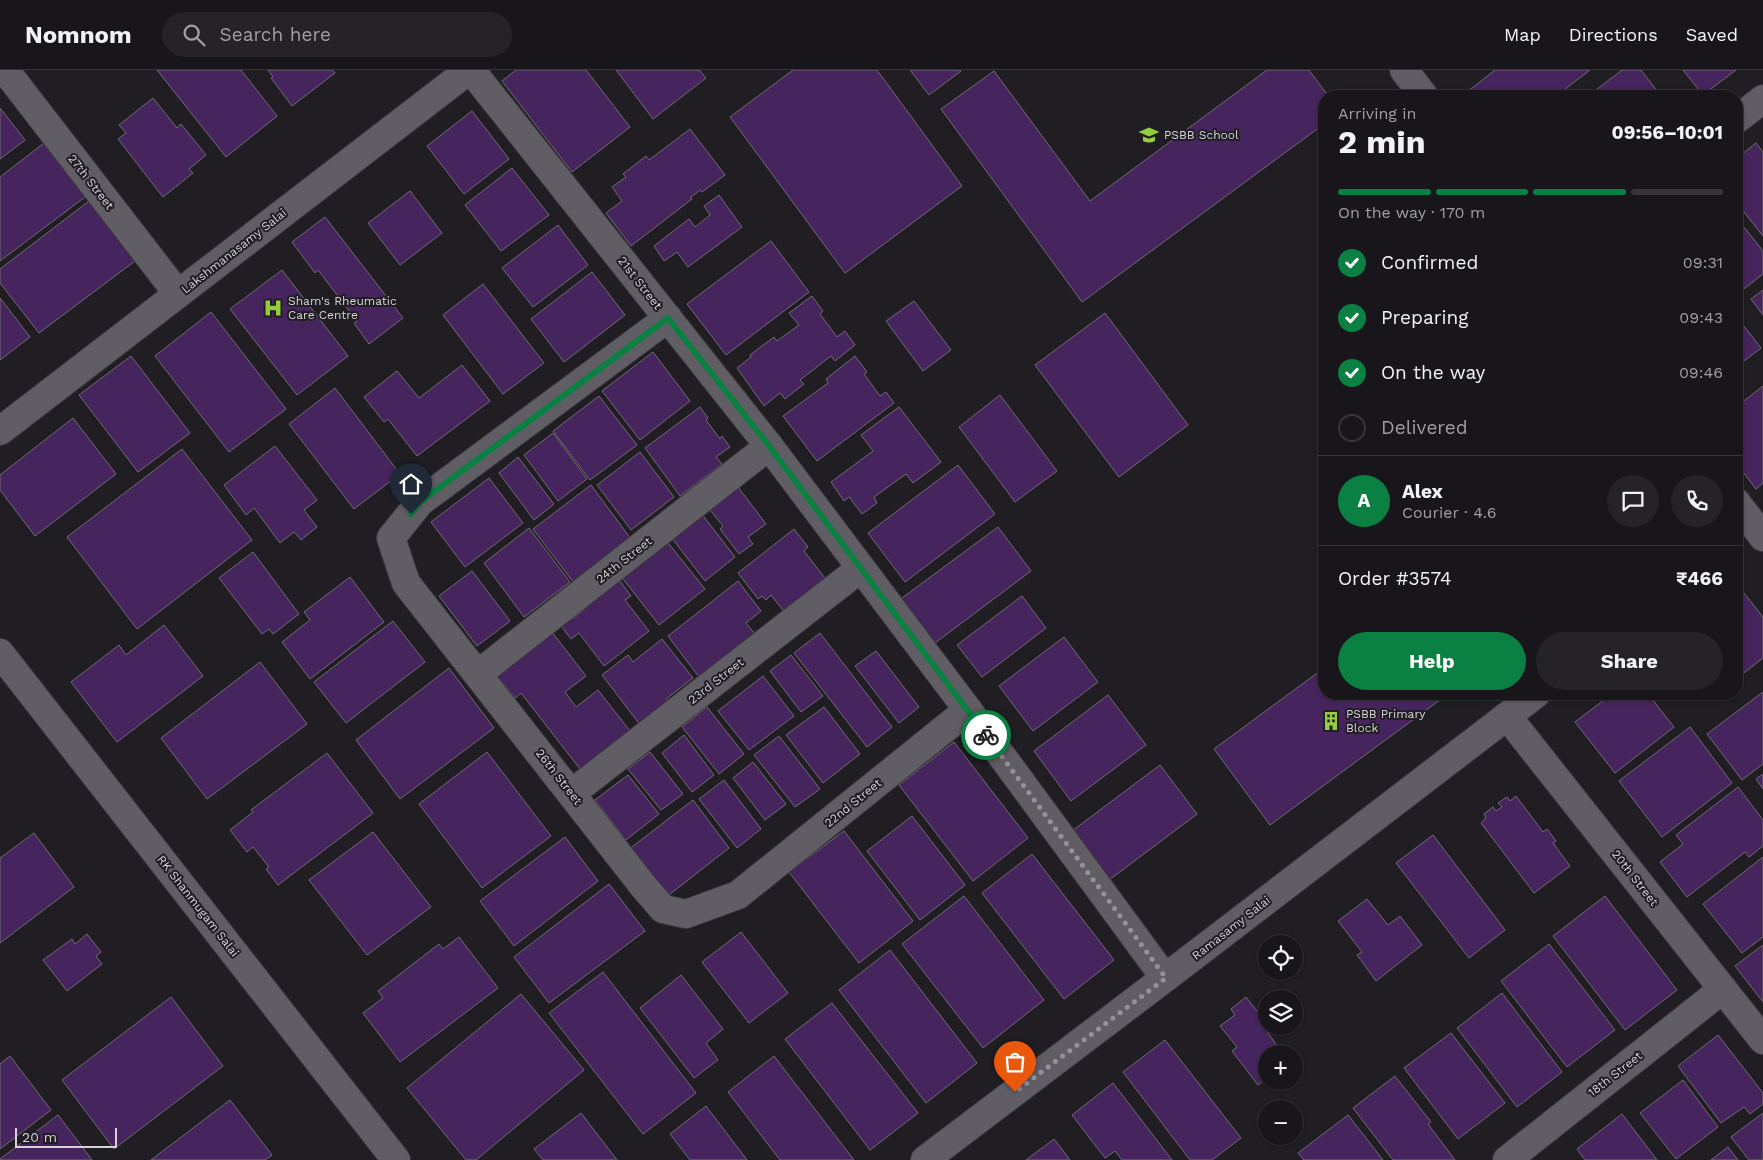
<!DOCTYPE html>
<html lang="en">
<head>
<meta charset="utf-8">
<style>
	body { margin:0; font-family:"Work Sans",sans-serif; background:#252327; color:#f1f3f6; height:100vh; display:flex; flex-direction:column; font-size:19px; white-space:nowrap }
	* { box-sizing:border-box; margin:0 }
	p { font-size:16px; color:#9f9fa2 }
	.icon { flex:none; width:28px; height:28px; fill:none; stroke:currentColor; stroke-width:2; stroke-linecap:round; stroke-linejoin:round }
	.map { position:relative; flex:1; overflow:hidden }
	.details { position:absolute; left:1318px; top:20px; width:425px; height:610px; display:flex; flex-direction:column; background:#18161a; border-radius:20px; box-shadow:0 1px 4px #0004,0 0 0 1px #363539 }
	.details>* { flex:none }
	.controls { position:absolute; left:1258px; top:865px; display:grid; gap:10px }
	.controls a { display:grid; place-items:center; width:45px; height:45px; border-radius:50%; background:#18161a; box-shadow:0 1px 4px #0004,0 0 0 1px #363539; font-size:25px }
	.scale { position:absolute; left:15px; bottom:12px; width:102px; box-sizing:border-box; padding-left:5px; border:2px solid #d5d3d7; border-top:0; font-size:14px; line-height:18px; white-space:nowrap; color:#d5d3d7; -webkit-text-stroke:4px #201d23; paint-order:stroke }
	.pin { position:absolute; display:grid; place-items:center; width:42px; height:42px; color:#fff; margin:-51px -21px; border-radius:50% 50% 50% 0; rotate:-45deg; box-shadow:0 0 5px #0007 }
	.pin .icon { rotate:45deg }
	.courier { position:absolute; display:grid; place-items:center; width:50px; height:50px; margin:-25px; border:4px solid #0b8043; border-radius:50%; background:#fff; color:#222; box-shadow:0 1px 6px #0007 }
	.overview em { font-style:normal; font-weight:700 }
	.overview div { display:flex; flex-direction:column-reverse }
	.overview { display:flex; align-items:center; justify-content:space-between; height:85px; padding:0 20px }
	h1 { font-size:32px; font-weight:700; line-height:38px }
	.bar { display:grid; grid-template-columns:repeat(4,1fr); gap:8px 5px; align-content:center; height:60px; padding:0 20px }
	.bar i { height:6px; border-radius:4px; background:#363539 }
	.bar .current { background:#0b8043 }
	.bar p { grid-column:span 4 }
	.line { display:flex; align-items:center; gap:12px; padding:0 20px; border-top:1px solid #363539 }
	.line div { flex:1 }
	.round { display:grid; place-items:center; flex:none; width:52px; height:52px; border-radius:26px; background:#252327 }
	ol { padding:0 20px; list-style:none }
	li { display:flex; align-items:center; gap:15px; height:55px }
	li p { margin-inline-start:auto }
	li .icon { padding:5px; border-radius:50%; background:#0b8043; color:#fff; stroke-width:4 }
	li:last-child { color:#9f9fa2 }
	li i { width:28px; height:28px; border:2px solid #363539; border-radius:50% }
	.action { display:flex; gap:10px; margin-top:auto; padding:10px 20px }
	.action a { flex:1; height:58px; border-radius:30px; background:#0b8043; color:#fff; font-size:20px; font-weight:700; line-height:58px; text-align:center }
	.action a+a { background:#252327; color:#f1f3f6 }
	header { display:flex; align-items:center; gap:30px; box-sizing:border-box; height:70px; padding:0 25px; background:#18161a; border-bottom:1px solid #363539 }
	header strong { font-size:24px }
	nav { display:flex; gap:28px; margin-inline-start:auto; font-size:18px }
	.search { width:350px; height:45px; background:#252327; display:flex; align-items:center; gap:12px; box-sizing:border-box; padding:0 18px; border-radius:28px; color:#9f9fa2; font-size:19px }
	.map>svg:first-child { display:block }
	.building { fill:#46245d; stroke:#706c73 }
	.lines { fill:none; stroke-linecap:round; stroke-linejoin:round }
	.minor-casing { stroke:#3b383d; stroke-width:30 }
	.tertiary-casing { stroke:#3b383d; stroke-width:30 }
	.minor { stroke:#615d65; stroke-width:28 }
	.tertiary { stroke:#615d65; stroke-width:28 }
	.done { stroke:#969398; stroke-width:5; stroke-dasharray:0 9 }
	.route { stroke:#0b8043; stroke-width:6 }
	.labels { text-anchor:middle; stroke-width:4; stroke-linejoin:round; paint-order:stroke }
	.poi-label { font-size:12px; fill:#d5d3d7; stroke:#201d23; text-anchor:start }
	.street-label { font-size:12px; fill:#d5d3d7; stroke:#201d23 }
</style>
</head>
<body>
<header>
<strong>Nomnom</strong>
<div class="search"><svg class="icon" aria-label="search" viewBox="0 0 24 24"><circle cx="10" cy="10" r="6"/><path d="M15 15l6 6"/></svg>Search here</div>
<nav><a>Map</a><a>Directions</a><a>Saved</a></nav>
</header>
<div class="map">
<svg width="1763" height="1090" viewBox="0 0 1763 1090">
	<rect width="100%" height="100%" fill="#201d23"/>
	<g class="building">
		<path d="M 157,0 L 241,0 L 277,46 L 226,87 Z"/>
		<path d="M 268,0 L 332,0 L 335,3 L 292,36 L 271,8 L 273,7 Z"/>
		<path d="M 516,0 L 586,0 L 630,57 L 572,102 L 502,11 Z"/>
		<path d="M 616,0 L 699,0 L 706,8 L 653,49 Z"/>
		<path d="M 793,0 L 877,0 L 962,116 L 845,203 L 730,47 Z"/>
		<path d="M 910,0 L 960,0 L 961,1 L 929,25 Z"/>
		<path d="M 1267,0 L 1309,0 L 1328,26 L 1324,26 L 1324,54 L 1082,232 L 941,39 L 994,1 L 1090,131 Z"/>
		<path d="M 1495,0 L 1590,0 L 1556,26 L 1471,26 L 1467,22 Z"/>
		<path d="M 1622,0 L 1641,0 L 1661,26 L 1588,26 Z"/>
		<path d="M 1683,0 L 1736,0 L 1703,25 Z"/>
		<path d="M 153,28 L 177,58 L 181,54 L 206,85 L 189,99 L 193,103 L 163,127 L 118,69 L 126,63 L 119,55 Z"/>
		<path d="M 0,38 L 25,70 L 0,89 Z"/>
		<path d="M 472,41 L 509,89 L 464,124 L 427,76 Z"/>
		<path d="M 690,59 L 725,105 L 702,122 L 700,120 L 690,128 L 692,129 L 631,176 L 606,143 L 622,131 L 612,117 L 626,107 L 623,104 L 646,86 L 649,90 Z"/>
		<path d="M 48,70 L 89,124 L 0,191 L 0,107 Z"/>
		<path d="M 1756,73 L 1763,82 L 1763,166 L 1736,132 L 1736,119 L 1741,115 L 1736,109 L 1736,89 Z"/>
		<path d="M 512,98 L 549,145 L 501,181 L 465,135 Z"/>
		<path d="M 410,121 L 442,163 L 400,195 L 368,153 Z"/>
		<path d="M 719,125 L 742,157 L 688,197 L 677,182 L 664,191 L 654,176 L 689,149 L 695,157 L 710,145 L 704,136 Z"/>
		<path d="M 89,131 L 135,191 L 39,263 L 0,213 L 0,199 Z"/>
		<path d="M 325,147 L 403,248 L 369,274 L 354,253 L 357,251 L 318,200 L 315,203 L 292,172 Z"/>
		<path d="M 1736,147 L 1763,181 L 1763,204 L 1736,225 Z"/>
		<path d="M 558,155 L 588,195 L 533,237 L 502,198 Z"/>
		<path d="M 771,171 L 809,222 L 726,285 L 687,234 Z"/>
		<path d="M 282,200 L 348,286 L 297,325 L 230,239 Z"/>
		<path d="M 592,202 L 625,245 L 564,292 L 531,249 Z"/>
		<path d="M 483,214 L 544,293 L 503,324 L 443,245 Z"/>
		<path d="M 1763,220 L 1763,245 L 1751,229 Z"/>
		<path d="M 812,226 L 823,241 L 820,244 L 837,267 L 845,261 L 855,275 L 835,291 L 831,286 L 800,310 L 804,314 L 785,329 L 780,323 L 764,336 L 737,298 L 751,287 L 750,285 L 774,267 L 777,271 L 799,255 L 789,243 Z"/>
		<path d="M 0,228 L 30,267 L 0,290 Z"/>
		<path d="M 914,231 L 951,280 L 923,301 L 886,251 Z"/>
		<path d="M 211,242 L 286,339 L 229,382 L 155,286 Z"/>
		<path d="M 1105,243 L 1188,355 L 1119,407 L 1035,295 Z"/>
		<path d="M 1736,246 L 1761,278 L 1736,297 Z"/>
		<path d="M 653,282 L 690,331 L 640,370 L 602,321 Z"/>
		<path d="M 131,286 L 190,363 L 138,402 L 79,325 Z"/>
		<path d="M 855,286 L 867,302 L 864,304 L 880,326 L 886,322 L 894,333 L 817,391 L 783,346 L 828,313 L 826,309 Z"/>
		<path d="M 462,295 L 490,331 L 417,386 L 388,349 L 384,352 L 364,327 L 397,301 L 419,328 Z"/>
		<path d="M 1763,316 L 1763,413 L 1756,419 L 1736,393 L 1736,337 Z"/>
		<path d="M 335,318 L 400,404 L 354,439 L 289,354 Z"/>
		<path d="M 1000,325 L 1057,401 L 1015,432 L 959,357 Z"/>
		<path d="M 599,326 L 637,375 L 590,410 L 553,361 Z"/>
		<path d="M 700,337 L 708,348 L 706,350 L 720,369 L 722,366 L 730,377 L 716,387 L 722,394 L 680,426 L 645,378 Z"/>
		<path d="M 899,337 L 941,392 L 913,413 L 906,404 L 874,427 L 877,433 L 862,444 L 849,427 L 844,431 L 831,412 L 873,381 L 861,365 Z"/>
		<path d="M 73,348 L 116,404 L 35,466 L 0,420 L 0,405 Z"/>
		<path d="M 553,363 L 587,409 L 558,431 L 524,385 Z"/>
		<path d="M 275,376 L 317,430 L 304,440 L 317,457 L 301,470 L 294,462 L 280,473 L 254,438 L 246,445 L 224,415 Z"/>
		<path d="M 182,379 L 252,470 L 137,559 L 67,467 Z"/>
		<path d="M 640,382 L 674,427 L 631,460 L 597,415 Z"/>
		<path d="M 518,387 L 554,434 L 534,450 L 499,403 Z"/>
		<path d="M 958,395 L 995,444 L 905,512 L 868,463 Z"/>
		<path d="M 489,408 L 523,453 L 465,497 L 431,452 Z"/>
		<path d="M 735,413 L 766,454 L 748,467 L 753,474 L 739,484 L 720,459 L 723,456 L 706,435 Z"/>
		<path d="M 591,415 L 631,469 L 574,513 L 533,459 Z"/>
		<path d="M 701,443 L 735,487 L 705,511 L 671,467 Z"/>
		<path d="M 998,457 L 1031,501 L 931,576 L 898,531 Z"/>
		<path d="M 529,458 L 570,512 L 524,547 L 484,493 Z"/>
		<path d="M 794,459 L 808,477 L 804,481 L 828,512 L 786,544 L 771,525 L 766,530 L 762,526 L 758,529 L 738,503 Z"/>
		<path d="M 665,469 L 705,519 L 659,555 L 620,505 Z"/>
		<path d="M 253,482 L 299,544 L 273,564 L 269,559 L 262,564 L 219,508 Z"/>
		<path d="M 472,501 L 510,551 L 477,576 L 439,526 Z"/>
		<path d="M 350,507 L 384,552 L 310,609 L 282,572 L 310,550 L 304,542 Z"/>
		<path d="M 617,507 L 631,526 L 625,530 L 649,561 L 604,596 L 579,563 L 571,569 L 559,553 L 570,545 L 573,549 L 587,537 L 584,533 Z"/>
		<path d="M 738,511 L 761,541 L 746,553 L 755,564 L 699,607 L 668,566 Z"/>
		<path d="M 1744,523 L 1763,547 L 1763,588 L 1736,609 L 1736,529 Z"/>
		<path d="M 1022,526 L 1046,558 L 982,607 L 957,575 Z"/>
		<path d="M 393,551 L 425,592 L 346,653 L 314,612 Z"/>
		<path d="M 164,555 L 203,606 L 117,672 L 71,612 L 119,575 L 126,585 Z"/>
		<path d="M 548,557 L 586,606 L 565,622 L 576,637 L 598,620 L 630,661 L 580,699 L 521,623 L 515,628 L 493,601 Z"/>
		<path d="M 820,563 L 892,657 L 867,677 L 794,583 Z"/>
		<path d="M 1064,567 L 1098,612 L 1033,661 L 999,616 Z"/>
		<path d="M 662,569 L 693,608 L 666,629 L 669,634 L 641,656 L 602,605 L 628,585 L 633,592 Z"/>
		<path d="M 876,581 L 919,637 L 899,653 L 855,596 Z"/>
		<path d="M 791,585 L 823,626 L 801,642 L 770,601 Z"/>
		<path d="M 260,592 L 307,654 L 207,729 L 161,668 Z"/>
		<path d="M 449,598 L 494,658 L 400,729 L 356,670 Z"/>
		<path d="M 1324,598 L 1324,624 L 1448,624 L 1270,755 L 1214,679 Z"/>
		<path d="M 763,606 L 794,646 L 749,680 L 718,641 Z"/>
		<path d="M 1763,622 L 1763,694 L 1742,710 L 1707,664 Z"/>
		<path d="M 1612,624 L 1631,624 L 1633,627 L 1637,624 L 1648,624 L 1674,657 L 1615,703 L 1575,652 Z"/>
		<path d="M 1108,625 L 1146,675 L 1071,731 L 1034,681 Z"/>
		<path d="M 707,637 L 744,684 L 719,704 L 682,657 Z"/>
		<path d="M 824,637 L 860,684 L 823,713 L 786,665 Z"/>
		<path d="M 1690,657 L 1732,713 L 1662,767 L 1619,711 Z"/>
		<path d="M 684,665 L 714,705 L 692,722 L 662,683 Z"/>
		<path d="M 779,666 L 820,719 L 795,737 L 754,685 Z"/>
		<path d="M 954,672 L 1028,768 L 973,811 L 899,715 Z"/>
		<path d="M 487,682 L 551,766 L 482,818 L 419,734 Z"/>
		<path d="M 650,682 L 683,724 L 661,740 L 628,699 Z"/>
		<path d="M 327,683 L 373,743 L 278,815 L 266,799 L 269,797 L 253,777 L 247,782 L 230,760 L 253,742 L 251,740 Z"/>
		<path d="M 753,692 L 786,734 L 765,750 L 733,708 Z"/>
		<path d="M 1160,695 L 1197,744 L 1109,810 L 1072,761 Z"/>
		<path d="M 1763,704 L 1763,719 L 1756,709 Z"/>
		<path d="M 628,705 L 659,744 L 626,770 L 595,730 Z"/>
		<path d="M 724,710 L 761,759 L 737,778 L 699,729 Z"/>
		<path d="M 1738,717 L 1763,750 L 1763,776 L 1749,787 L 1745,782 L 1687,827 L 1660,792 L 1683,774 L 1676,765 Z"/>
		<path d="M 1516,726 L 1543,762 L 1547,759 L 1556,771 L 1553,773 L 1570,796 L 1534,823 L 1481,753 L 1486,748 L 1484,744 L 1493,737 L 1496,741 L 1502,737 L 1498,733 L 1507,727 L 1510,731 Z"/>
		<path d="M 693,730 L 729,778 L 665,828 L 628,780 Z"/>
		<path d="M 912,746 L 965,815 L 920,850 L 867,781 Z"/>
		<path d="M 844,761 L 913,851 L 859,893 L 789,802 Z"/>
		<path d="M 373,762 L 431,837 L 367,885 L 309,810 Z"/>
		<path d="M 34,763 L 74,817 L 0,873 L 0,788 Z"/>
		<path d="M 1433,765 L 1505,860 L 1469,888 L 1396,793 Z"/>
		<path d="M 565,767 L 598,811 L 514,876 L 480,831 Z"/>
		<path d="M 1032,784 L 1114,890 L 1064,929 L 982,823 Z"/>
		<path d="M 1763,787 L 1763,867 L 1742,883 L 1703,834 Z"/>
		<path d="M 609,814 L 645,861 L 549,933 L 514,887 Z"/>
		<path d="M 964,826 L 1044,930 L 983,978 L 902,874 Z"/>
		<path d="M 1605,826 L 1677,920 L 1625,960 L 1553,866 Z"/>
		<path d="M 1367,829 L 1388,855 L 1400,846 L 1422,875 L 1376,911 L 1357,885 L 1362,882 L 1338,851 Z"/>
		<path d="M 741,862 L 788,923 L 749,953 L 702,892 Z"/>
		<path d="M 87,864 L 101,882 L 96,886 L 102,894 L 67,921 L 43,890 L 72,869 L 75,874 Z"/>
		<path d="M 459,867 L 498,918 L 400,992 L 363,943 L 383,928 L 378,921 L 439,874 L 443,879 Z"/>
		<path d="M 1549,874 L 1615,960 L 1567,997 L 1501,911 Z"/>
		<path d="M 1763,875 L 1763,932 L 1735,896 Z"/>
		<path d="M 890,880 L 977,993 L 926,1033 L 839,920 Z"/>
		<path d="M 603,902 L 696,1023 L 643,1064 L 549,943 Z"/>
		<path d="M 681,905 L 723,959 L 706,973 L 718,990 L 694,1008 L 640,938 Z"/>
		<path d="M 1502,923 L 1562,1002 L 1517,1037 L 1457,958 Z"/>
		<path d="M 521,924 L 584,1000 L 476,1090 L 466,1090 L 407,1018 Z"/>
		<path d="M 171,927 L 223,996 L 114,1079 L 62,1010 Z"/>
		<path d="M 1246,927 L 1266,953 L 1266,956 L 1269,956 L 1271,960 L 1268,963 L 1283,984 L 1266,984 L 1266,1008 L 1258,1015 L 1232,981 L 1237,977 L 1220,956 L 1235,945 L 1231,939 Z"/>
		<path d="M 832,933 L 918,1043 L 870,1080 L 785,969 Z"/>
		<path d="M 1451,963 L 1505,1033 L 1458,1069 L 1404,998 Z"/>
		<path d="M 1718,965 L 1763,1023 L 1763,1034 L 1750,1044 L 1744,1037 L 1721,1053 L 1678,996 Z"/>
		<path d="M 1165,970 L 1241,1068 L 1212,1090 L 1190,1090 L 1123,1002 Z"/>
		<path d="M 10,986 L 51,1040 L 0,1079 L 0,994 Z"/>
		<path d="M 774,986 L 854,1090 L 780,1090 L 728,1022 Z"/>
		<path d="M 1395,1006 L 1431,1052 L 1428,1054 L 1455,1090 L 1393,1090 L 1353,1038 Z"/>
		<path d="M 1683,1010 L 1718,1057 L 1676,1089 L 1640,1043 Z"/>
		<path d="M 1113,1013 L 1172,1090 L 1122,1090 L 1115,1081 L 1105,1088 L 1072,1045 Z"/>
		<path d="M 230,1030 L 272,1085 L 265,1090 L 151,1090 Z"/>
		<path d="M 706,1036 L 747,1090 L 690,1090 L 670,1064 Z"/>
		<path d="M 581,1043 L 617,1090 L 543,1090 L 534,1079 Z"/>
		<path d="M 1763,1043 L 1763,1090 L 1749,1090 L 1731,1067 Z"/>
		<path d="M 1622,1044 L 1657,1090 L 1585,1090 L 1577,1079 Z"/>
		<path d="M 58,1045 L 92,1090 L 0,1090 L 0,1089 Z"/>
		<path d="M 1348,1045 L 1383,1090 L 1304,1090 L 1298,1083 Z"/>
		<path d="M 1054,1069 L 1070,1090 L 1026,1090 Z"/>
		<path d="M 1728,1077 L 1738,1090 L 1711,1090 Z"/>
	</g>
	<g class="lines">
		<g class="minor-casing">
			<g id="minor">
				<path d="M 5,0 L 178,224"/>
				<path d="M 471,0 L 769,376 L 968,640 L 1165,908"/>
				<path d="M 1736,50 L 1763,29"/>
				<path d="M 668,248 L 420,432 L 391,468 L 406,513 L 644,817 L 663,839 L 686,844 L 738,825 L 968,640"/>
				<path d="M 478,604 L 769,376"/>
				<path d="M 1507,646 L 1763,970"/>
				<path d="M 572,723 L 861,498"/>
				<path d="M 1507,1090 L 1723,919"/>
			</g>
		</g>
		<g class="tertiary-casing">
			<g id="tertiary">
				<path d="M 1404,0 L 1424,26"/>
				<path d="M 0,361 L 469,0"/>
				<path d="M 1736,432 L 1763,467"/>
				<path d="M 0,583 L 396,1090"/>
				<path d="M 925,1090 L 1165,908 L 1536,624"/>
			</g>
		</g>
		<use href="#minor" class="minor"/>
		<use href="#tertiary" class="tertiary"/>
	</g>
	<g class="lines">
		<path class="done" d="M 986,665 L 1166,908 L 1015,1022"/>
		<path class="route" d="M 411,444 L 420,432 L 668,248 L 769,376 L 986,665"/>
	</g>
	<defs>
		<g id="school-bare" transform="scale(1.5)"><path d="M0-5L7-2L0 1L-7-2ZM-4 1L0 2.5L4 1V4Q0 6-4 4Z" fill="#93cc3d" stroke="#201d23" stroke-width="2.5" paint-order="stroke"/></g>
		<g id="hospital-bare" transform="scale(1.5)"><path d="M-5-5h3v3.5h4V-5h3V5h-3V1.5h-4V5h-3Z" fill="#93cc3d" stroke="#201d23" stroke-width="2.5" paint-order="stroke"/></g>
		<g id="building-bare" transform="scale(1.5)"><path d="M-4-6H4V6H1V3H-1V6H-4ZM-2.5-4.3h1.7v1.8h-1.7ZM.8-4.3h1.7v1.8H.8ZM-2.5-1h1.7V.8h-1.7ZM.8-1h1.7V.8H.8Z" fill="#93cc3d" stroke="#201d23" stroke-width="2.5" paint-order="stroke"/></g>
	</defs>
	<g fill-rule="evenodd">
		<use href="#school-bare" x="1149" y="65"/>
		<use href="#hospital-bare" x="273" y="238"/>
		<use href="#building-bare" x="1331" y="651"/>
	</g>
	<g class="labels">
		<g class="poi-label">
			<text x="1164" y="69">PSBB School</text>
			<text x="288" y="235">Sham's Rheumatic<tspan x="288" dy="14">Care Centre</tspan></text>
			<text x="1346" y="648">PSBB Primary<tspan x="1346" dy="14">Block</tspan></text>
		</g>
		<g class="street-label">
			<text transform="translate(91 112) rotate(52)" y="4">27th Street</text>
			<text transform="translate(234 181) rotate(-38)" y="4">Lakshmanasamy Salai</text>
			<text transform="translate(640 213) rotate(52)" y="4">21st Street</text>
			<text transform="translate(624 490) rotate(-38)" y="4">24th Street</text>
			<text transform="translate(716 611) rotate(-38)" y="4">23rd Street</text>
			<text transform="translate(559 707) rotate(52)" y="4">26th Street</text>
			<text transform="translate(853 733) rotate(-39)" y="4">22nd Street</text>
			<text transform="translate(1635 808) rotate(52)" y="4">20th Street</text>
			<text transform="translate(198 836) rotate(52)" y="4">RK Shanmugam Salai</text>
			<text transform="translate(1231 858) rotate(-38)" y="4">Ramasamy Salai</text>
			<text transform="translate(1615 1004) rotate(-38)" y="4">18th Street</text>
		</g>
	</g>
</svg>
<div class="controls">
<a><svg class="icon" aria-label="locate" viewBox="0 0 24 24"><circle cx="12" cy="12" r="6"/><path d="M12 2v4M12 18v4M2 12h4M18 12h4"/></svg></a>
<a><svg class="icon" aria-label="layers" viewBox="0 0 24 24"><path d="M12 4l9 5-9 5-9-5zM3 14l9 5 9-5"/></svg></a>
<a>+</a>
<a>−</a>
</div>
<div class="scale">20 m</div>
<div class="pin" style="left:1015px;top:1022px;background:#ea580c"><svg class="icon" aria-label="bag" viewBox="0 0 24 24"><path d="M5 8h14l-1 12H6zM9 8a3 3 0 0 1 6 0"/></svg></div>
<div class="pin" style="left:411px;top:444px;background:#1f2937"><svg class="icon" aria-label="home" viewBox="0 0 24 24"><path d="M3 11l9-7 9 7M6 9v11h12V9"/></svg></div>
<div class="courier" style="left:986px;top:665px"><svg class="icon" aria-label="bike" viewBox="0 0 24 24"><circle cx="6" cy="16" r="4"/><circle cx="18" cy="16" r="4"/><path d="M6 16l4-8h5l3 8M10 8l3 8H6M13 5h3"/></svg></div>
<section class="details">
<div class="overview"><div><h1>2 min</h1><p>Arriving in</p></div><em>09:56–10:01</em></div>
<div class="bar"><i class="current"></i><i class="current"></i><i class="current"></i><i></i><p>On the way · 170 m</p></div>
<ol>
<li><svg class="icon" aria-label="check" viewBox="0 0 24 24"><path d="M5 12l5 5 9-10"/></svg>Confirmed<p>09:31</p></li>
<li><svg class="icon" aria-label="check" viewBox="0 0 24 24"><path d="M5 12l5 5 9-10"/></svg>Preparing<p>09:43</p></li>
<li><svg class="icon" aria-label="check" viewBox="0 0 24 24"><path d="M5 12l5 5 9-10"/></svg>On the way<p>09:46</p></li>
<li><i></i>Delivered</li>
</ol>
<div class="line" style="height:90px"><b class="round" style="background:#0b8043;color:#fff">A</b><div><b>Alex</b><p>Courier · 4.6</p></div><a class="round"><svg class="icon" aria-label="chat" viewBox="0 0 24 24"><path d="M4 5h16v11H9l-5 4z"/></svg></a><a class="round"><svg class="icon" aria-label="phone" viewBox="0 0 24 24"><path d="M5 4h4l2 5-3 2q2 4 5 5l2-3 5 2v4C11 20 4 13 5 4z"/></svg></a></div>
<div class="line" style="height:65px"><div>Order #3574</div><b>₹466</b></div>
<div class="action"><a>Help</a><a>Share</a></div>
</section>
</div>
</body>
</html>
